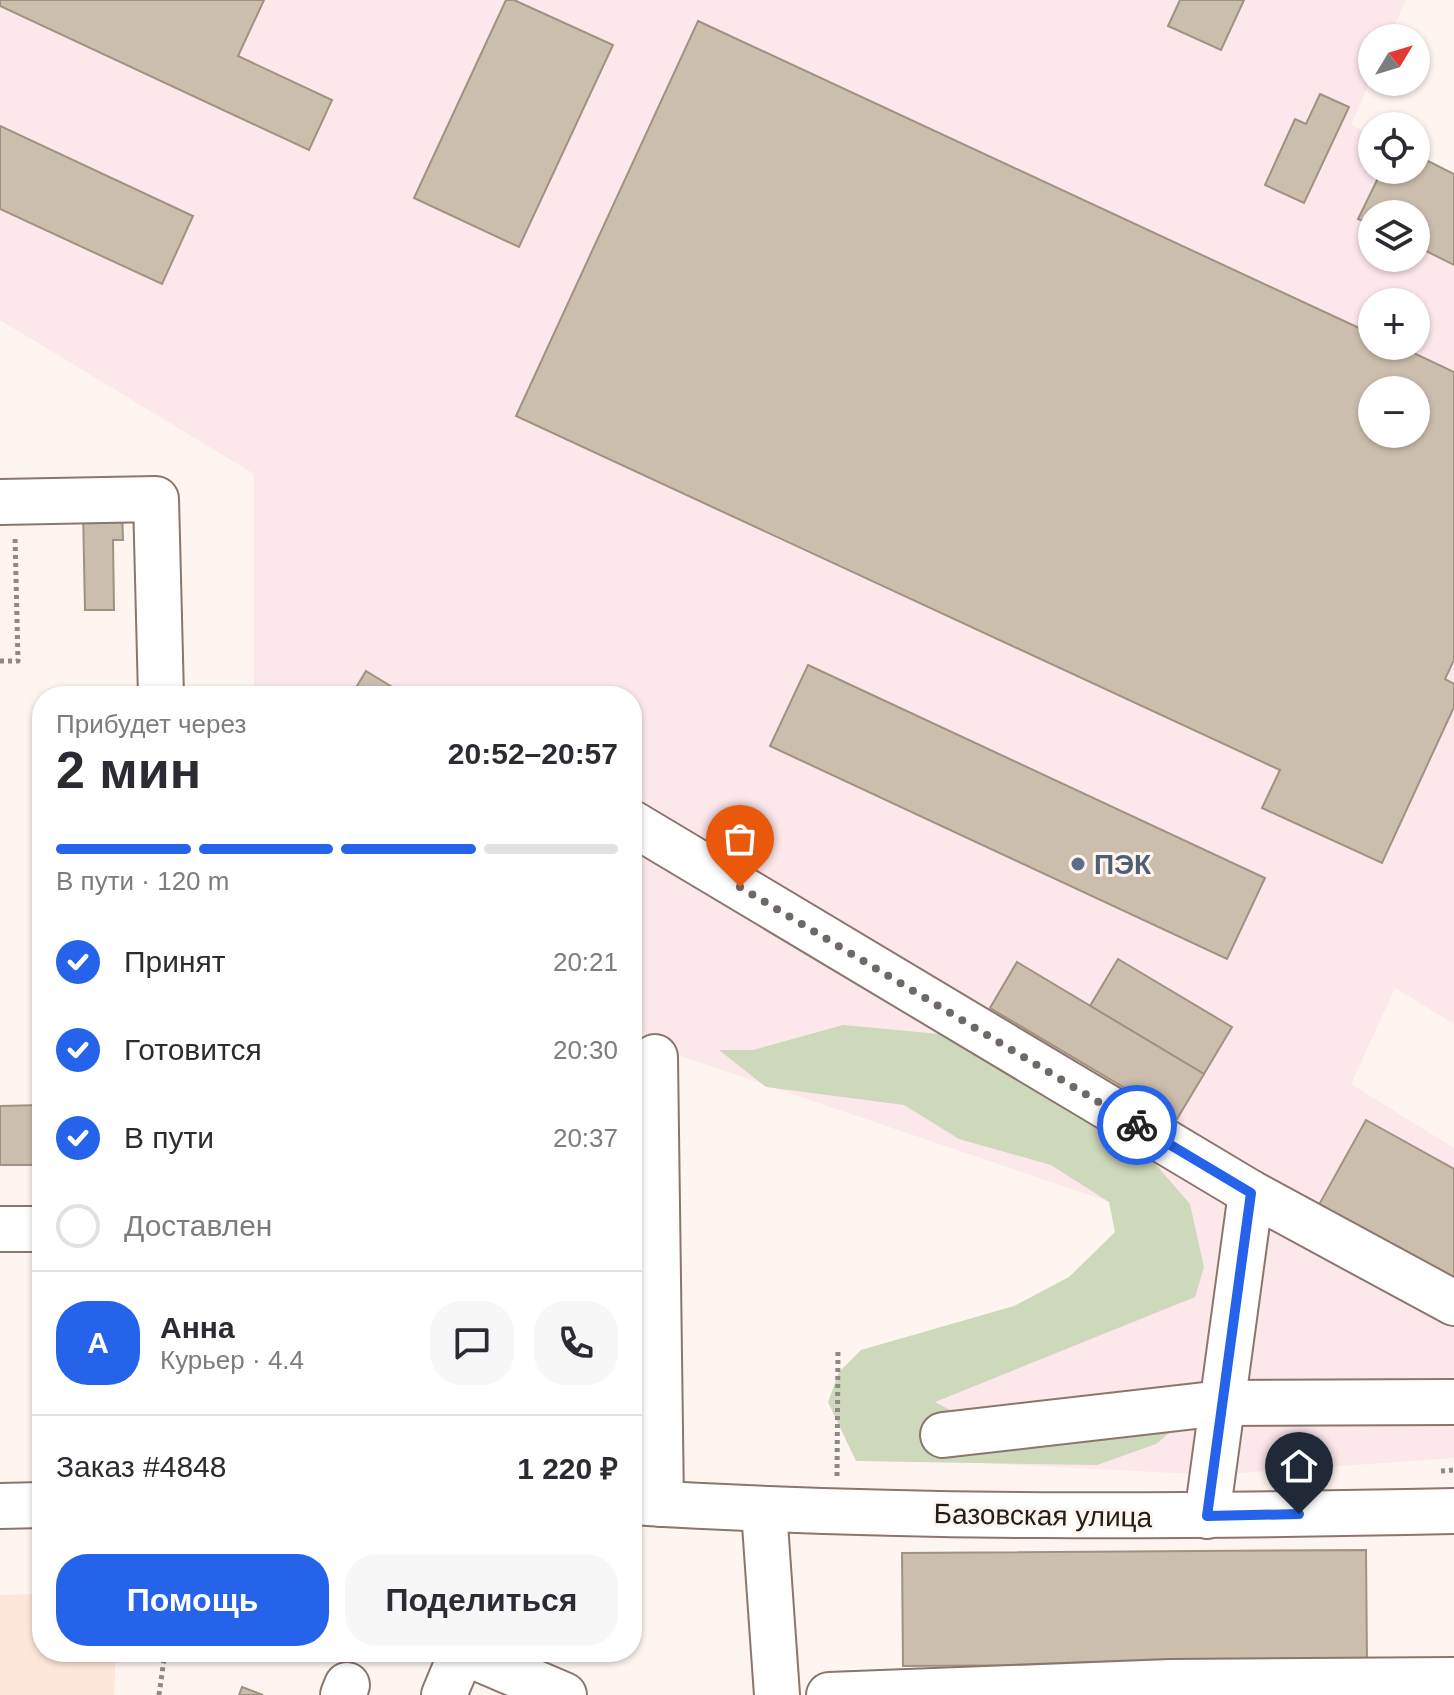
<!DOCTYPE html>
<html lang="ru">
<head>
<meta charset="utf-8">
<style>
	body { margin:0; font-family:Helvetica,sans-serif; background:#f7f7f7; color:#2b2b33; height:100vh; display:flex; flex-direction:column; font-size:30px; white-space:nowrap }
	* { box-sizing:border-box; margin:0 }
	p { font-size:26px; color:#7c7c81 }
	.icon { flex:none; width:44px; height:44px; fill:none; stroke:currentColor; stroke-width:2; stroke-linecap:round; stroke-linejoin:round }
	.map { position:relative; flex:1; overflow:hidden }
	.sheet { position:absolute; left:32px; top:686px; width:610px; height:976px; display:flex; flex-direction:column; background:#fff; border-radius:32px; box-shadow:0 2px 6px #0004 }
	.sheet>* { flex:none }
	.needle { width:52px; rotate:52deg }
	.tools { position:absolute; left:1358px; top:24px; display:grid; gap:16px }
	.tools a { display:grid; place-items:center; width:72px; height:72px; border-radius:50%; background:#fff; box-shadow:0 2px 6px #0004; font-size:40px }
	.pin { position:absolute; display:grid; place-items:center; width:68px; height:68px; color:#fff; margin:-82px -34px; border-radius:50% 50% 50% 0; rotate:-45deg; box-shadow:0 0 8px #0007 }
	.pin .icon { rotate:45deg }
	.courier { position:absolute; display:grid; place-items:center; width:80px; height:80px; margin:-40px; border:6px solid #2563eb; border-radius:50%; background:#fff; color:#222; box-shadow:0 2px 10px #0007 }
	.overview em { font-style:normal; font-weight:700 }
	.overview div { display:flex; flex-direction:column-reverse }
	.overview { display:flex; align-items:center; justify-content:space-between; height:136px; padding:0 24px }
	h1 { font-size:52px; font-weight:700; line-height:60px }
	.bar { display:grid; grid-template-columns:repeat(4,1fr); gap:12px 8px; align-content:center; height:96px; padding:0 24px }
	.bar i { height:10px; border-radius:6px; background:#e1e1e2 }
	.bar .selected { background:#2563eb }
	.bar p { grid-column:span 4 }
	.line { display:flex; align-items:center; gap:20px; padding:0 24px; border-top:2px solid #e1e1e2 }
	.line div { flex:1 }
	.round { display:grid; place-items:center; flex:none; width:84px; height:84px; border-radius:32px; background:#f7f7f7 }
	ol { padding:0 24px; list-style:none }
	li { display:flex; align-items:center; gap:24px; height:88px }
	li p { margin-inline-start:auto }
	li .icon { padding:8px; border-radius:50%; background:#2563eb; color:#fff; stroke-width:4 }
	li:last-child { color:#7c7c81 }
	li i { width:44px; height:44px; border:4px solid #e1e1e2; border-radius:50% }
	.cta { display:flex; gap:16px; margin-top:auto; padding:16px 24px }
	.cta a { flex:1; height:92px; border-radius:32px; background:#2563eb; color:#fff; font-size:32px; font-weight:700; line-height:92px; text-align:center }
	.cta a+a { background:#f7f7f7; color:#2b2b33 }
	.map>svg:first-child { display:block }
	.industrial { fill:#fce7ea; fill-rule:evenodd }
	.built { fill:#fee6d9 }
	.green { fill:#ced8ba }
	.building { fill:#ccbeac; stroke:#9f9281; stroke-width:2; fill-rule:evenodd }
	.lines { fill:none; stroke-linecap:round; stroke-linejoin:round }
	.minor-casing { stroke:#8a766c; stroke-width:48 }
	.path { stroke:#908883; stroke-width:5; stroke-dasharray:4 4; stroke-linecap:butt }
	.minor { stroke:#fff; stroke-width:44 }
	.done { stroke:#706864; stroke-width:8; stroke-dasharray:0 14.4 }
	.route { stroke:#2563eb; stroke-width:10 }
	.service-dot { fill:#5c6f8a; stroke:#fef5f0; stroke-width:3 }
	.labels { text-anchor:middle; stroke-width:6; stroke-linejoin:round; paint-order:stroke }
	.service-label { font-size:28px; font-weight:bold; fill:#4e5e75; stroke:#fef5f0; text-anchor:start }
	.street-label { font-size:28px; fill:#241c18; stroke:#fef5f0 }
</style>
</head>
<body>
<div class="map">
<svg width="1454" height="1695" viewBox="0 0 1454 1695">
	<rect width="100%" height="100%" fill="#fef5f0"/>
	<path class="industrial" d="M 0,0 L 1406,0 L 1389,38 L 1372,38 L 1372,77 L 1351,125 L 1372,135 L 1372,170 L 1416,170 L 1416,155 L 1454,174 L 1454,1024 L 1395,988 L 1351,1084 L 1454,1148 L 1454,1458 L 1212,1475 L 867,1457 L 865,1418 L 1144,1309 L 1139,1212 L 675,1054 L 632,1027 L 632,696 L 254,696 L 254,474 L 0,320 ZM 1372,214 L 1416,214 L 1416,258 L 1372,258 ZM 1372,302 L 1416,302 L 1416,346 L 1372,346 ZM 1372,390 L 1416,390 L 1416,434 L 1372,434 Z"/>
	<path class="built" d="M 42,1594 L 42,1652 L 116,1652 L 114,1695 L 0,1695 L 0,1595 Z"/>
	<path class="green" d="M 843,1025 L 971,1037 L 1151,1159 L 1190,1204 L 1204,1267 L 1195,1297 L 935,1402 L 963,1417 L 1180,1424 L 1156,1444 L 1097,1465 L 856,1461 L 828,1402 L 839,1372 L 861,1350 L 1014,1306 L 1069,1277 L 1115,1232 L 1109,1202 L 1051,1165 L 959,1139 L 904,1105 L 766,1087 L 719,1050 L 753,1050 Z"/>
	<g class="building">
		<path d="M 0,0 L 264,0 L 238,56 L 332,100 L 309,150 L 0,6 Z"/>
		<path d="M 506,0 L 514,0 L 613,45 L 519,247 L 414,198 Z"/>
		<path d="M 1180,0 L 1244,0 L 1221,50 L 1168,26 Z"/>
		<path d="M 698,21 L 1372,334 L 1372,346 L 1399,346 L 1454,372 L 1454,660 L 1445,679 L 1454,684 L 1454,707 L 1382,863 L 1262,808 L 1280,770 L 516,416 ZM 1372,390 L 1416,390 L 1416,434 L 1372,434 Z"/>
		<path d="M 1320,94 L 1349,107 L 1304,203 L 1265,185 L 1295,119 L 1306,124 Z"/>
		<path d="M 0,126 L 193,216 L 162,284 L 0,209 Z"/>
		<path d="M 1416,155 L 1454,174 L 1454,265 L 1416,246 L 1416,214 L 1372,214 L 1372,225 L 1358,219 L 1382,170 L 1416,170 Z"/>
		<path d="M 122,509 L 123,540 L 113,540 L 114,610 L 85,610 L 83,510 Z"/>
		<path d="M 808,665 L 1265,878 L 1227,959 L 770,746 Z"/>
		<path d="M 366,671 L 407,696 L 351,696 Z"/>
		<path d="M 1118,959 L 1232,1027 L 1204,1074 L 1090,1006 Z"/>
		<path d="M 1017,962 L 1204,1074 L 1177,1119 L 990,1008 Z"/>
		<path d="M 42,1105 L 42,1165 L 0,1165 L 0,1106 Z"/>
		<path d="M 1366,1120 L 1454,1169 L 1454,1287 L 1316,1210 Z"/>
		<path d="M 1366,1550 L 1367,1663 L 903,1666 L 902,1553 Z"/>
		<path d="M 242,1687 L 263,1695 L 239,1695 Z"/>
	</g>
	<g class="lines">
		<g class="minor-casing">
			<g id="minor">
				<path d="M 0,502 L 156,499 L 161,696"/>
				<path d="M 632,823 L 1251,1193 L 1454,1303"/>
				<path d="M 655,1057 L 661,1504"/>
				<path d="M 0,1229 L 42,1229"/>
				<path d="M 943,1435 L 1222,1403 L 1454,1402"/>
				<path d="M 632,1502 C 906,1519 1180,1517 1454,1511"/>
				<path d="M 0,1506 L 42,1505"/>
				<path d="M 764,1510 L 777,1695"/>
				<path d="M 1207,1516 L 1251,1193"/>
				<path d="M 463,1652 L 564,1695"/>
				<path d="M 343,1695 L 347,1685"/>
				<path d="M 444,1695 L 462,1652"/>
				<path d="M 829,1695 L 1171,1682 L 1454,1680"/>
			</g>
		</g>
		<g class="path">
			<path d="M 0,661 L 18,661 L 15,536"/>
			<path d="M 1441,1471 L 1454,1470"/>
			<path d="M 837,1476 L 838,1349"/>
			<path d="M 159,1695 L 165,1652"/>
		</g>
		<use href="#minor" class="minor"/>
	</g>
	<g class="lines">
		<path class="done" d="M 740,887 L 1137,1125"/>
		<path class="route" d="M 1137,1125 L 1251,1193 L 1207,1516 L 1299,1514"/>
	</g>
	<circle class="service-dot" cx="1078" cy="864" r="8"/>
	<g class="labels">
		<g class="service-label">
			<text x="1094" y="874">ПЭК</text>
		</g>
		<g class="street-label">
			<text transform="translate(1043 1515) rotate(1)" y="10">Базовская улица</text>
		</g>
	</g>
</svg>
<div class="tools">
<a><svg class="needle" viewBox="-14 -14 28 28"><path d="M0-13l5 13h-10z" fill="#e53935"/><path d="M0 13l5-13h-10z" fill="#7c7c81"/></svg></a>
<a><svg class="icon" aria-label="locate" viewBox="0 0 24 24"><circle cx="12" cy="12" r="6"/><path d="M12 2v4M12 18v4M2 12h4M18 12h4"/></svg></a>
<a><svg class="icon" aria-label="layers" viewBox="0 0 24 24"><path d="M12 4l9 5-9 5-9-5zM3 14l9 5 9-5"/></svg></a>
<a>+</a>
<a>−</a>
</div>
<div class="pin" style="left:740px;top:887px;background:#ea580c"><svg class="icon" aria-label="bag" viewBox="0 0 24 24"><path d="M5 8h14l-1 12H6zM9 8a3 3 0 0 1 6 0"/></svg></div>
<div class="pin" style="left:1299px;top:1514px;background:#1f2937"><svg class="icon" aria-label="home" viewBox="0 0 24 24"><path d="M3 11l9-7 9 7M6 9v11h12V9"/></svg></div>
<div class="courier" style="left:1137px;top:1125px"><svg class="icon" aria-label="bike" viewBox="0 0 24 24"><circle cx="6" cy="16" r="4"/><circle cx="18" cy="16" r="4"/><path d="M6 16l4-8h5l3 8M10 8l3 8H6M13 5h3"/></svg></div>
<section class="sheet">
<div class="overview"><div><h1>2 мин</h1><p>Прибудет через</p></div><em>20:52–20:57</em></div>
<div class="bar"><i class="selected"></i><i class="selected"></i><i class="selected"></i><i></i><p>В пути · 120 m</p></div>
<ol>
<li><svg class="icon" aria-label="check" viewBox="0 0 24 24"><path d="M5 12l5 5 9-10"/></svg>Принят<p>20:21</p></li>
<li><svg class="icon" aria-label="check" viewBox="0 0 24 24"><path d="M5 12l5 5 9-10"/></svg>Готовится<p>20:30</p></li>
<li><svg class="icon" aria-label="check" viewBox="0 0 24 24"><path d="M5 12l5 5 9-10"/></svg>В пути<p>20:37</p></li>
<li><i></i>Доставлен</li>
</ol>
<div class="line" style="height:144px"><b class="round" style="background:#2563eb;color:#fff">А</b><div><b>Анна</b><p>Курьер · 4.4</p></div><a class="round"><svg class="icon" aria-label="chat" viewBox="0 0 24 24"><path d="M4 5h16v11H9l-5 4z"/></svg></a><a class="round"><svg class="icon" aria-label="phone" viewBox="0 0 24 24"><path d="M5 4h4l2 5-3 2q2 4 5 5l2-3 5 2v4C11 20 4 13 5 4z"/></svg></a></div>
<div class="line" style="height:104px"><div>Заказ #4848</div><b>1 220 ₽</b></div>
<div class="cta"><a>Помощь</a><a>Поделиться</a></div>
</section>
</div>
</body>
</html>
